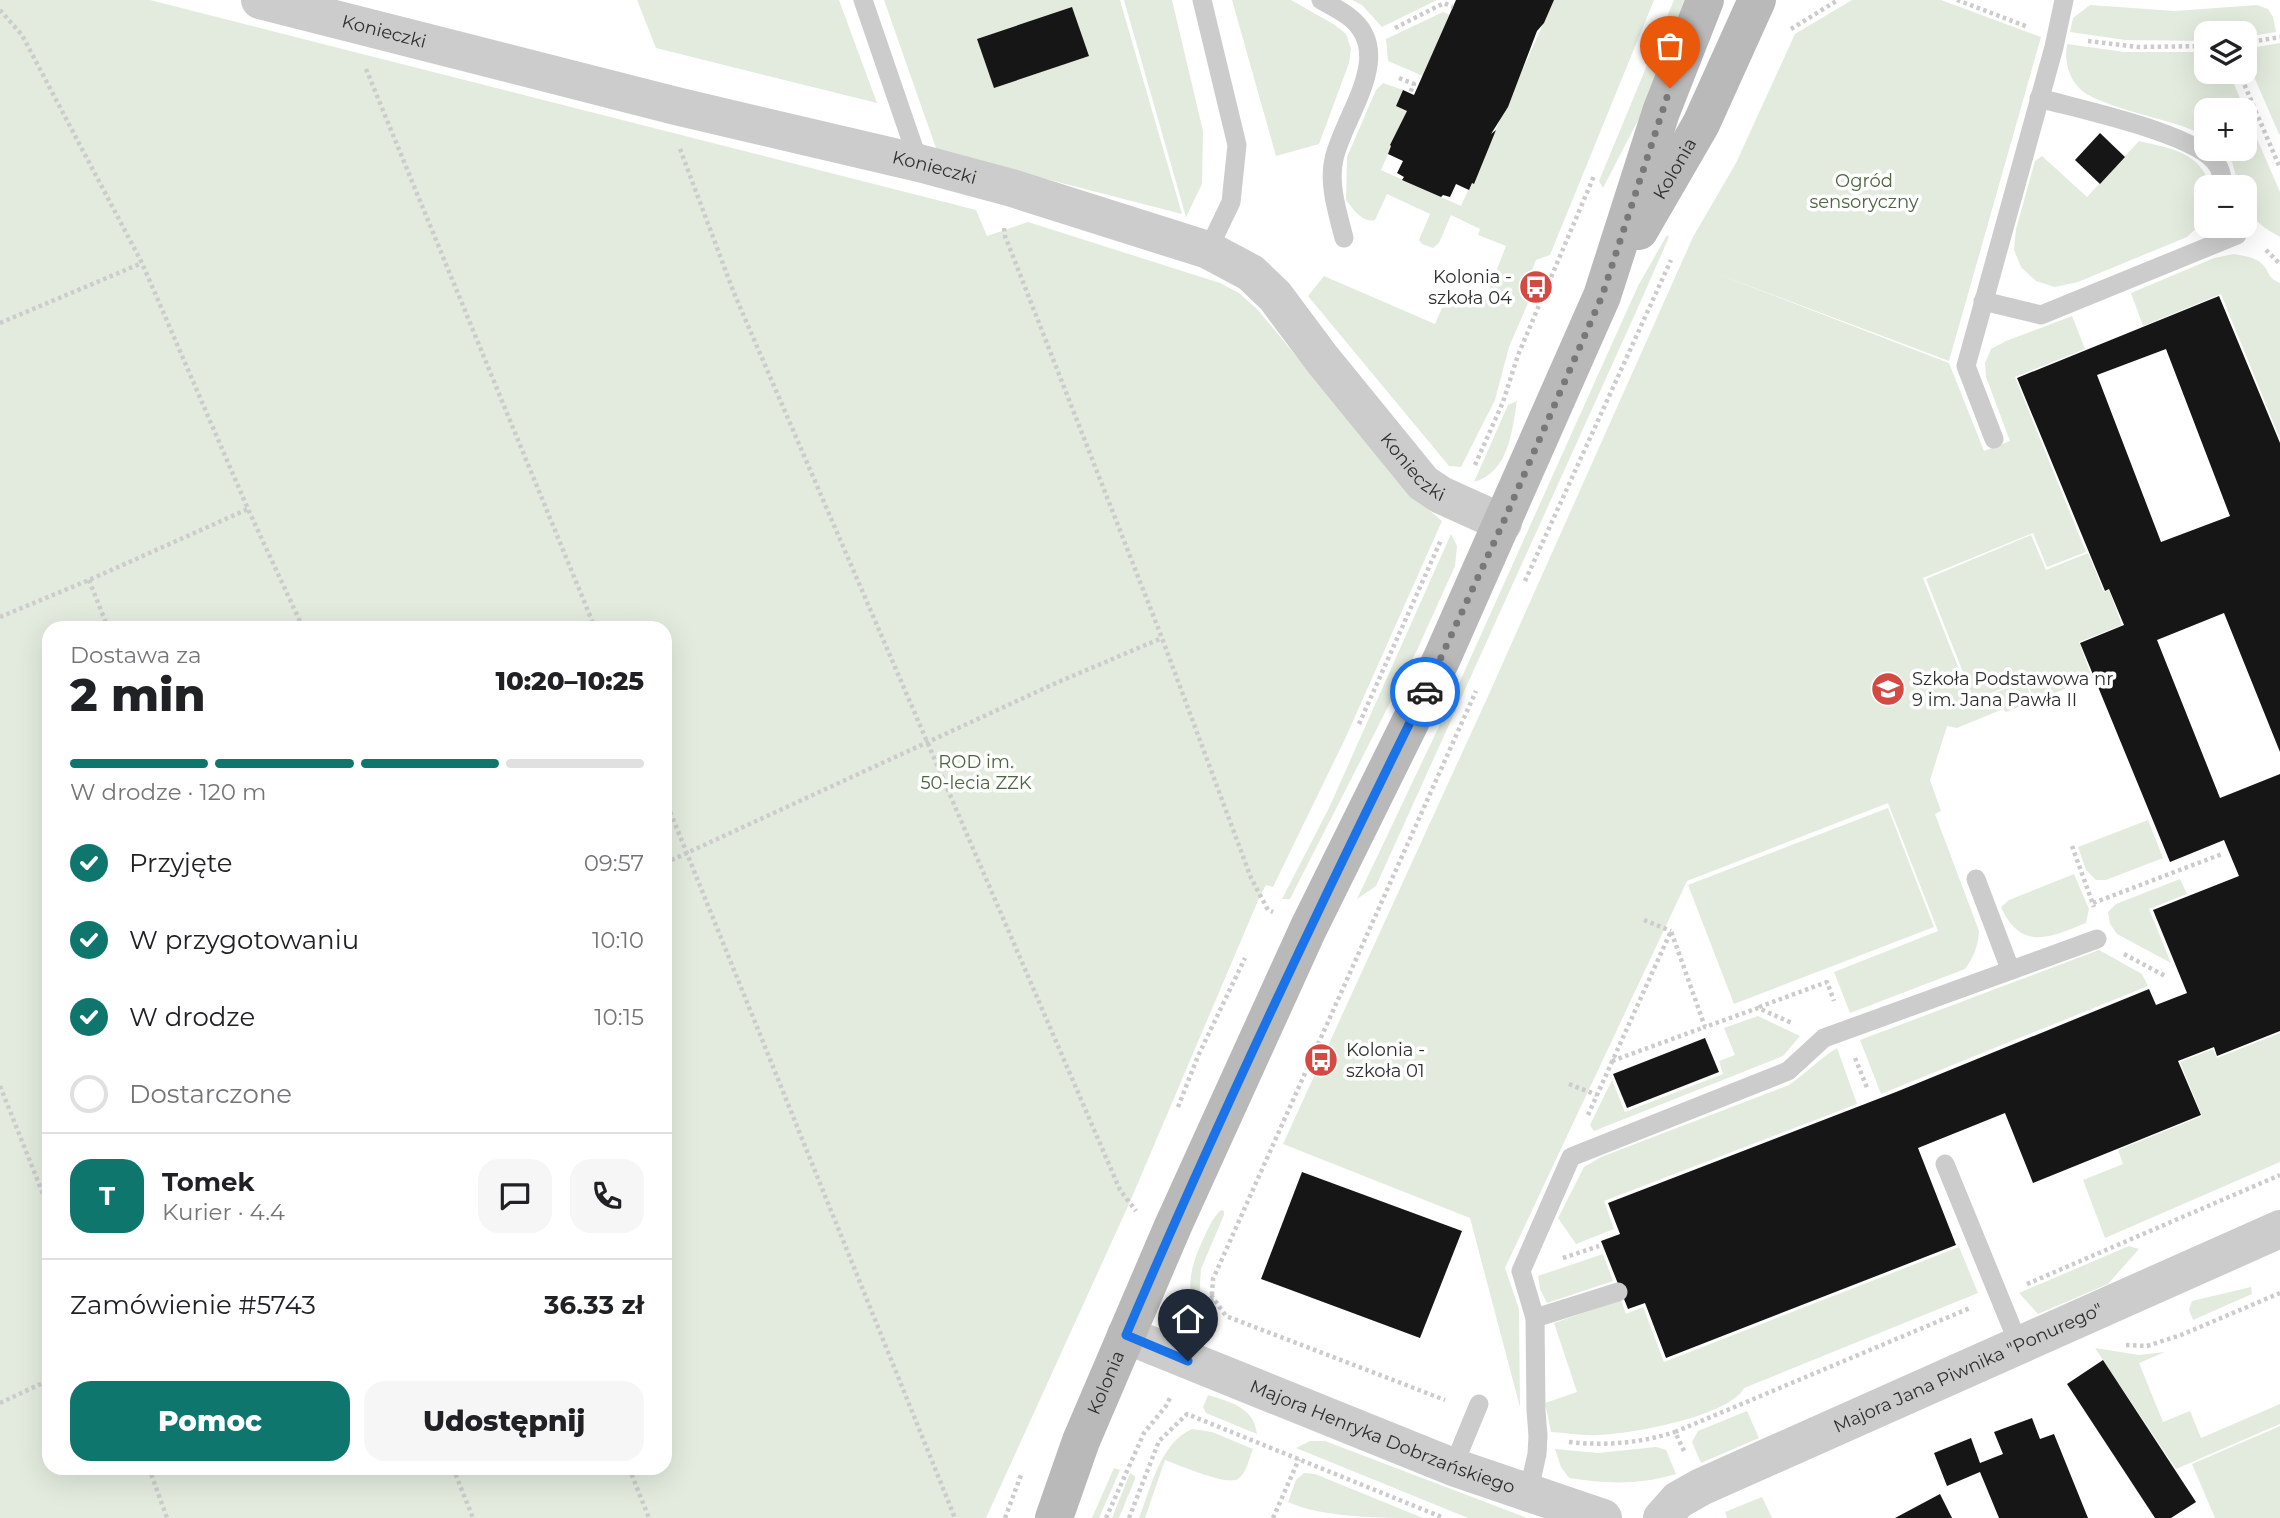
<!DOCTYPE html>
<html lang="pl">
<head>
<meta charset="utf-8">
<style>
	body { margin:0; font-family:Montserrat,sans-serif; background:#f6f6f6; color:#202124; height:100vh; display:flex; flex-direction:column; font-size:26px; white-space:nowrap }
	* { box-sizing:border-box; margin:0 }
	p { font-size:23px; color:#757577 }
	.icon { flex:none; width:38px; height:38px; fill:none; stroke:currentColor; stroke-width:2; stroke-linecap:round; stroke-linejoin:round }
	.map { position:relative; flex:1; overflow:hidden }
	.sheet { position:absolute; left:42px; top:621px; width:630px; height:854px; display:flex; flex-direction:column; background:#fff; border-radius:21px; box-shadow:0 7px 28px #0002 }
	.sheet>* { flex:none }
	.fabs { position:absolute; left:2194px; top:21px; display:grid; gap:14px }
	.fabs a { display:grid; place-items:center; width:63px; height:63px; border-radius:14px; background:#fff; box-shadow:0 7px 28px #0002; font-size:35px }
	.pin { position:absolute; display:grid; place-items:center; width:60px; height:60px; color:#fff; margin:-72px -30px; border-radius:50% 50% 50% 0; rotate:-45deg; box-shadow:0 0 7px #0007 }
	.pin .icon { rotate:45deg }
	.courier { position:absolute; display:grid; place-items:center; width:70px; height:70px; margin:-35px; border:5px solid #1a73e8; border-radius:50%; background:#fff; color:#222; box-shadow:0 2px 9px #0007 }
	.headline em { font-style:normal; font-weight:800 }
	.headline div { display:flex; flex-direction:column-reverse }
	.headline { display:flex; align-items:center; justify-content:space-between; height:119px; padding:0 28px }
	h1 { font-size:46px; font-weight:800; line-height:52px }
	.bar { display:grid; grid-template-columns:repeat(4,1fr); gap:10px 7px; align-content:center; height:84px; padding:0 28px }
	.bar i { height:9px; border-radius:5px; background:#e0e0e0 }
	.bar .selected { background:#0f766e }
	.bar p { grid-column:span 4 }
	.line { display:flex; align-items:center; gap:18px; padding:0 28px; border-top:2px solid #e0e0e0 }
	.line div { flex:1 }
	.round { display:grid; place-items:center; flex:none; width:74px; height:74px; border-radius:21px; background:#f6f6f6 }
	ol { padding:0 28px; list-style:none }
	li { display:flex; align-items:center; gap:21px; height:77px }
	li p { margin-inline-start:auto }
	li .icon { padding:7px; border-radius:50%; background:#0f766e; color:#fff; stroke-width:4 }
	li:last-child { color:#757577 }
	li i { width:38px; height:38px; border:4px solid #e0e0e0; border-radius:50% }
	.button { display:flex; gap:14px; margin-top:auto; padding:14px 28px }
	.button a { flex:1; height:80px; border-radius:21px; background:#0f766e; color:#fff; font-size:28px; font-weight:800; line-height:80px; text-align:center }
	.button a+a { background:#f6f6f6; color:#202124 }
	.map>svg:first-child { display:block }
	.green { fill:#e3ebde; fill-rule:evenodd }
	.building { fill:#161616; fill-rule:evenodd }
	.lines { fill:none; stroke-linecap:round; stroke-linejoin:round }
	.path { stroke:#ccc; stroke-width:4.5; stroke-dasharray:3.5 3.5; stroke-linecap:butt }
	.lane { stroke:#ccc; stroke-width:19 }
	.street { stroke:#ccc; stroke-width:38 }
	.secondary { stroke:#b9b9b9; stroke-width:38 }
	.done { stroke:#787878; stroke-width:7; stroke-dasharray:0 12.6 }
	.route { stroke:#1a73e8; stroke-width:9 }
	.labels { text-anchor:middle; stroke-width:7; stroke-linejoin:round; paint-order:stroke }
	.street-label { font-size:18px; fill:#2f2f2f; stroke:#fff }
	.park-label { font-size:18px; fill:#4e6640; stroke:#fff }
	.poi-label { font-size:18px; fill:#2f2f2f; stroke:#fff; text-anchor:start }
</style>
</head>
<body>
<div class="map">
<svg width="2280" height="1518" viewBox="0 0 2280 1518">
	<rect width="100%" height="100%" fill="#fff"/>
	<g class="green">
		<path d="M 0,0 L 150,0 L 976,210 L 987,236 L 1028,222 L 1220,283 L 1239,293 L 1258,310 L 1409,493 L 1442,521 L 1345,739 L 1273,887 L 1266,885 L 1260,896 L 1129,1204 L 986,1518 L 0,1518 ZM 49,628 L 665,628 L 665,1468 L 49,1468 Z"/>
		<path d="M 637,0 L 839,0 L 877,103 L 656,48 Z"/>
		<path d="M 884,0 L 1120,0 L 1182,214 L 937,151 Z"/>
		<path d="M 1124,0 L 1172,0 L 1203,131 L 1202,184 L 1186,217 Z"/>
		<path d="M 1232,0 L 1291,0 L 1335,25 L 1346,34 L 1351,49 L 1349,63 L 1319,144 L 1276,156 Z"/>
		<path d="M 1352,0 L 1437,0 L 1382,27 L 1362,5 Z"/>
		<path d="M 1554,0 L 1654,0 L 1550,255 L 1536,260 L 1524,290 L 1528,303 L 1509,347 L 1495,400 L 1461,467 L 1449,466 L 1308,296 L 1324,276 L 1435,324 L 1445,301 L 1453,296 L 1482,307 L 1506,246 L 1478,235 L 1480,229 L 1451,215 L 1439,243 L 1433,248 L 1422,244 L 1419,240 L 1430,214 L 1387,194 L 1375,220 C 1362,223 1354,210 1346,200 L 1347,157 L 1376,90 L 1383,83 L 1403,90 L 1396,106 L 1407,111 L 1381,170 L 1461,206 Z"/>
		<path d="M 1674,0 L 1684,0 L 1647,103 L 1603,188 L 1599,181 Z"/>
		<path d="M 1852,0 L 1941,0 L 2041,37 L 1949,361 L 1712,272 L 1949,363 L 1984,451 L 2010,441 L 1986,377 L 1985,363 L 1991,349 L 2006,341 L 2072,316 L 2085,349 L 2015,377 L 2086,552 L 2047,567 L 2033,533 L 1923,578 L 1972,702 L 2025,681 L 2033,702 L 2006,712 L 2003,709 L 1957,728 L 1947,726 L 1930,780 L 1941,811 L 1935,814 L 1979,931 C 1978,946 1974,957 1965,969 L 1850,1013 L 1834,972 L 1938,931 L 1888,803 L 1687,881 L 1505,1268 L 1519,1309 L 1520,1407 L 1470,1218 L 1283,1144 L 1489,694 L 1693,237 L 1736,163 L 1795,34 Z"/>
		<path d="M 2090,5 L 2175,11 L 2257,5 L 2268,9 L 2273,17 L 2276,32 L 2245,37 L 2245,33 L 2207,33 L 2207,41 L 2202,41 L 2125,40 L 2070,32 L 2073,18 Z"/>
		<path d="M 1443,12 L 1450,15 L 1423,76 L 1388,61 L 1386,39 Z"/>
		<path d="M 2280,43 L 2280,134 L 2279,134 L 2245,56 L 2245,49 Z"/>
		<path d="M 2067,44 L 2125,52 L 2207,52 L 2207,72 L 2229,72 L 2245,110 L 2207,110 L 2207,137 C 2199,133 2191,129 2182,126 C 2159,118 2094,104 2080,89 C 2068,77 2064,60 2067,44 Z"/>
		<path d="M 2245,111 L 2280,192 L 2280,237 C 2257,224 2245,215 2245,187 L 2239,187 L 2231,158 L 2221,149 L 2245,149 Z"/>
		<path d="M 2139,141 C 2172,149 2199,151 2211,187 L 2207,187 L 2207,214 L 2203,222 L 2187,237 L 2078,282 L 2055,287 L 2036,281 L 2021,267 L 2014,250 L 2016,229 L 2035,161 L 2042,156 L 2087,197 Z"/>
		<path d="M 1667,235 L 1669,237 L 1636,312 L 1376,886 L 1357,899 L 1452,699 L 1638,286 Z"/>
		<path d="M 2234,254 C 2244,256 2256,257 2263,265 C 2271,274 2267,277 2280,283 L 2280,439 L 2221,294 L 2143,326 L 2131,293 L 2214,258 Z"/>
		<path d="M 1517,401 C 1512,431 1509,472 1474,482 L 1508,405 Z"/>
		<path d="M 1451,534 L 1457,546 L 1455,566 L 1418,648 L 1290,899 L 1282,899 L 1329,808 Z"/>
		<path d="M 2031,535 L 2046,570 L 2088,553 L 2104,592 L 2109,590 L 2122,625 L 2079,642 L 2092,678 L 2035,701 L 2025,679 L 1974,700 L 1926,579 Z"/>
		<path d="M 1888,808 L 1934,927 L 1734,1004 L 1688,885 Z"/>
		<path d="M 2148,820 L 2163,858 L 2106,880 L 2096,880 L 2086,870 L 2078,847 Z"/>
		<path d="M 2074,874 L 2089,909 L 2086,923 C 2051,937 2021,952 2001,907 L 2009,900 Z"/>
		<path d="M 2180,879 L 2187,894 L 2149,909 L 2171,963 L 2117,934 L 2110,924 L 2108,912 L 2116,904 Z"/>
		<path d="M 2099,950 L 2142,974 L 2148,986 L 1881,1094 L 1860,1040 Z"/>
		<path d="M 1758,1016 L 1800,1036 L 1783,1056 L 1594,1131 L 1590,1125 L 1612,1080 L 1625,1112 L 1723,1074 L 1719,1061 L 1735,1055 L 1724,1028 Z"/>
		<path d="M 2280,1033 L 2280,1162 L 2105,1238 L 2083,1180 L 2123,1164 L 2118,1150 L 2202,1116 L 2180,1062 L 2213,1049 L 2217,1058 Z"/>
		<path d="M 1837,1048 L 1857,1104 L 1604,1201 L 1614,1229 L 1576,1244 L 1558,1218 L 1584,1167 L 1601,1157 L 1789,1085 C 1806,1073 1819,1059 1837,1048 Z"/>
		<path d="M 1221,1210 L 1224,1211 L 1224,1215 L 1201,1269 L 1198,1318 C 1183,1286 1192,1263 1206,1233 C 1210,1225 1214,1216 1221,1210 Z"/>
		<path d="M 2129,1246 L 2139,1249 L 2108,1284 L 2038,1314 L 2019,1293 Z"/>
		<path d="M 1959,1247 L 1978,1293 L 1744,1388 C 1730,1416 1631,1434 1599,1435 C 1583,1436 1567,1433 1551,1432 L 1545,1403 L 1577,1392 L 1554,1323 L 1621,1300 L 1626,1314 L 1643,1307 L 1664,1362 Z"/>
		<path d="M 1603,1254 L 1613,1281 L 1547,1303 L 1540,1289 L 1538,1276 Z"/>
		<path d="M 2251,1287 L 2252,1294 L 2193,1320 L 2189,1310 L 2192,1301 Z"/>
		<path d="M 2095,1348 L 2139,1355 L 2165,1352 L 2139,1363 L 2163,1422 L 2190,1411 L 2201,1438 L 2280,1404 L 2280,1424 L 2176,1469 Z"/>
		<path d="M 1208,1395 C 1230,1402 1254,1407 1257,1434 L 1206,1413 L 1203,1407 Z"/>
		<path d="M 1747,1411 L 1759,1438 L 1701,1463 L 1692,1442 L 1698,1431 Z"/>
		<path d="M 2280,1426 L 2280,1518 L 2215,1518 L 2192,1464 Z"/>
		<path d="M 1192,1429 L 1212,1432 L 1253,1449 C 1249,1458 1247,1473 1238,1479 C 1226,1486 1179,1465 1165,1460 L 1145,1518 L 1139,1518 C 1151,1488 1160,1443 1192,1429 Z"/>
		<path d="M 1310,1441 L 1325,1441 L 1527,1518 L 1468,1518 L 1296,1448 Z"/>
		<path d="M 1656,1447 L 1666,1450 L 1676,1474 C 1641,1485 1605,1484 1569,1478 L 1561,1467 L 1555,1449 L 1598,1453 Z"/>
		<path d="M 1114,1468 L 1120,1470 L 1099,1518 L 1092,1518 Z"/>
		<path d="M 1130,1473 L 1135,1476 L 1135,1479 L 1119,1518 L 1112,1518 Z"/>
		<path d="M 1304,1473 L 1315,1474 L 1423,1518 C 1383,1518 1322,1518 1288,1502 L 1296,1480 Z"/>
		<path d="M 1762,1497 L 1772,1518 L 1727,1518 L 1725,1512 Z"/>
	</g>
	<g class="building">
		<path d="M 1456,0 L 1554,0 L 1544,23 L 1537,31 L 1508,107 L 1491,134 L 1496,130 L 1474,184 L 1472,183 L 1469,190 L 1456,184 L 1450,197 L 1443,195 L 1441,197 L 1402,180 L 1404,177 L 1397,173 L 1403,161 L 1388,154 L 1391,146 L 1390,145 L 1407,111 L 1396,106 L 1403,90 L 1414,95 Z"/>
		<path d="M 1072,7 L 1089,56 L 994,88 L 977,39 Z"/>
		<path d="M 2100,133 L 2125,157 L 2100,184 L 2075,160 Z"/>
		<path d="M 2219,296 L 2280,443 L 2280,752 L 2224,613 L 2157,640 L 2220,798 L 2280,774 L 2280,1031 L 2217,1056 L 2214,1047 L 2178,1061 L 2201,1115 L 2033,1183 L 2005,1113 L 1918,1148 L 1956,1245 L 1666,1358 L 1645,1303 L 1628,1309 L 1601,1241 L 1620,1234 L 1608,1203 L 1896,1092 L 2149,989 L 2156,1005 L 2187,993 L 2153,910 L 2239,876 L 2224,840 L 2170,862 L 2080,643 L 2124,625 L 2109,589 L 2105,591 L 2017,378 ZM 2166,349 L 2230,516 L 2161,542 L 2097,375 Z"/>
		<path d="M 1705,1038 L 1719,1072 L 1627,1108 L 1613,1074 Z"/>
		<path d="M 1302,1172 L 1462,1231 L 1420,1338 L 1261,1279 Z"/>
		<path d="M 2103,1360 L 2196,1502 L 2171,1518 L 2155,1518 L 2067,1384 Z"/>
		<path d="M 2032,1418 L 2040,1439 L 2054,1434 L 2088,1518 L 1999,1518 L 1980,1472 L 1947,1486 L 1934,1453 L 1971,1438 L 1980,1463 L 2003,1454 L 1994,1432 Z"/>
		<path d="M 1940,1494 L 1952,1518 L 1895,1518 Z"/>
	</g>
	<g class="lines">
		<g class="path">
			<path d="M 1957,0 L 2028,27"/>
			<path d="M 0,10 L 22,35 L 142,263 L 248,509 L 303,628"/>
			<path d="M 1395,28 L 1444,3 L 1453,7"/>
			<path d="M 1791,29 L 1838,0"/>
			<path d="M 2088,41 L 2138,47 L 2207,46"/>
			<path d="M 2245,43 L 2280,37"/>
			<path d="M 366,69 L 595,628"/>
			<path d="M 2239,72 L 2280,168"/>
			<path d="M 1399,78 L 1414,84 L 1410,93"/>
			<path d="M 680,149 L 734,293 L 1120,1190 L 1136,1211"/>
			<path d="M 1004,228 L 1005,236 L 1162,638 L 1251,878 L 1268,910 L 1273,912"/>
			<path d="M 2266,250 L 2280,264"/>
			<path d="M 0,323 L 142,263"/>
			<path d="M 1475,465 L 1503,402 L 1518,355 L 1594,176"/>
			<path d="M 89,580 L 108,628"/>
			<path d="M 1525,581 L 1671,260"/>
			<path d="M 0,617 L 89,580 L 248,509"/>
			<path d="M 1359,724 L 1441,540"/>
			<path d="M 665,799 L 955,1518"/>
			<path d="M 2072,846 L 2094,907"/>
			<path d="M 665,863 L 1056,683 L 1162,638"/>
			<path d="M 2093,903 L 2222,854"/>
			<path d="M 1644,920 L 1671,931"/>
			<path d="M 2124,954 L 2167,977"/>
			<path d="M 1759,1007 L 1827,982 L 1834,1001"/>
			<path d="M 1855,1058 L 1868,1090"/>
			<path d="M 1612,1061 L 1705,1027"/>
			<path d="M 1569,1084 L 1597,1095"/>
			<path d="M 0,1086 L 49,1209"/>
			<path d="M 1178,1107 L 1198,1056 L 1245,958"/>
			<path d="M 1588,1115 L 1671,931 L 1705,1027 L 1758,1008 L 1792,1023"/>
			<path d="M 1563,1258 L 1599,1246"/>
			<path d="M 2027,1284 L 2280,1175"/>
			<path d="M 1211,1295 L 1226,1316 L 1445,1400"/>
			<path d="M 1206,1322 L 1211,1307 L 1213,1279 L 1476,691"/>
			<path d="M 2126,1345 L 2147,1346 L 2181,1335 L 2280,1293"/>
			<path d="M 0,1403 L 49,1380"/>
			<path d="M 1569,1442 C 1606,1446 1640,1443 1675,1432"/>
			<path d="M 1684,1451 L 1675,1432 L 1970,1308"/>
			<path d="M 149,1468 L 167,1518"/>
			<path d="M 453,1468 L 473,1518"/>
			<path d="M 629,1468 L 649,1518"/>
			<path d="M 1005,1518 L 1021,1475"/>
			<path d="M 1106,1518 L 1144,1433 L 1166,1406 L 1171,1396"/>
			<path d="M 1129,1518 L 1159,1441 L 1187,1414 L 1444,1518"/>
			<path d="M 1273,1518 L 1299,1459"/>
		</g>
		<g class="lane">
			<path d="M 863,0 L 919,163"/>
			<path d="M 1202,0 L 1237,145 L 1231,202 L 1208,250"/>
			<path d="M 1321,0 C 1330,5 1340,10 1348,16 C 1398,53 1343,116 1334,159 C 1328,184 1338,214 1344,238"/>
			<path d="M 2039,98 C 2078,109 2200,134 2218,166 C 2222,172 2222,181 2224,187"/>
			<path d="M 1983,301 L 2041,315 L 2237,235 L 2234,226"/>
			<path d="M 1994,439 L 1966,366 L 2054,47 L 2064,0"/>
			<path d="M 1976,879 L 2010,969"/>
			<path d="M 1945,1164 L 2019,1345"/>
			<path d="M 1535,1318 L 1618,1292"/>
			<path d="M 1453,1467 L 1479,1404"/>
			<path d="M 1528,1494 L 1537,1454 L 1538,1436 L 1536,1410 L 1535,1318 L 1521,1271 L 1571,1157 L 1788,1071 L 1824,1038 L 2097,939"/>
		</g>
		<g class="street">
			<path id="s1" d="M 260,0 L 676,106 L 919,163 L 1012,188 L 1208,250 L 1251,273 L 1275,296 L 1322,359 L 1423,483 L 1441,495 L 1503,523"/>
			<path id="s2" d="M 1126,1335 L 1453,1467 L 1603,1518"/>
			<path id="s3" d="M 1662,1518 L 1678,1500 L 1701,1487 L 2280,1229"/>
		</g>
		<g class="secondary">
			<path id="s4" d="M 1639,231 L 1701,124 L 1757,0"/>
			<path id="s5" d="M 1054,1518 L 1081,1441 L 1173,1226 L 1308,929 L 1442,658 L 1602,296 L 1661,112 L 1705,0"/>
		</g>
	</g>
	<g class="lines">
		<path class="done" d="M 1425,692 L 1503,523 L 1602,296 L 1670,88"/>
		<path class="route" d="M 1188,1361 L 1126,1335 C 1219,1117 1320,904 1425,692"/>
	</g>
	<defs>
		<g id="bus-disc" transform="scale(1.75)"><circle r="9.5" fill="#d44942" stroke="#fff"/><path d="M-5-6H5V4H4V6H2V4H-2V6H-4V4H-5ZM-3.5-4V0h7V-4ZM-3.5 1.2v1.5H-2V1.2ZM2 1.2v1.5H3.5V1.2Z" fill="#fff"/></g>
		<g id="school-disc" transform="scale(1.75)"><circle r="9.5" fill="#d44942" stroke="#fff"/><path d="M0-5L7-2L0 1L-7-2ZM-4 1L0 2.5L4 1V4Q0 6-4 4Z" fill="#fff"/></g>
	</defs>
	<g fill-rule="evenodd">
		<use href="#bus-disc" x="1536" y="287"/>
		<use href="#school-disc" x="1888" y="689"/>
		<use href="#bus-disc" x="1321" y="1060"/>
	</g>
	<g class="labels">
		<g class="street-label">
			<text dy="6" stroke="none"><textPath href="#s1" startOffset="128">Konieczki</textPath></text>
			<text dy="6" stroke="none"><textPath href="#s1" startOffset="695">Konieczki</textPath></text>
			<text dy="6" stroke="none"><textPath href="#s4" startOffset="72">Kolonia</textPath></text>
			<text dy="6" stroke="none"><textPath href="#s1" startOffset="1283">Konieczki</textPath></text>
			<text dy="6" stroke="none"><textPath href="#s3" startOffset="343">Majora Jana Piwnika "Ponurego"</textPath></text>
			<text dy="6" stroke="none"><textPath href="#s5" startOffset="145">Kolonia</textPath></text>
			<text dy="6" stroke="none"><textPath href="#s2" startOffset="276">Majora Henryka Dobrzańskiego</textPath></text>
		</g>
		<g class="park-label">
			<text x="1864" y="187">Ogród<tspan x="1864" dy="21">sensoryczny</tspan></text>
			<text x="976" y="768">ROD im.<tspan x="976" dy="21">50-lecia ZZK</tspan></text>
		</g>
		<g class="poi-label">
			<text x="1512" y="283" text-anchor="end">Kolonia -<tspan x="1512" dy="21">szkoła 04</tspan></text>
			<text x="1912" y="685">Szkoła Podstawowa nr<tspan x="1912" dy="21">9 im. Jana Pawła II</tspan></text>
			<text x="1346" y="1056">Kolonia -<tspan x="1346" dy="21">szkoła 01</tspan></text>
		</g>
	</g>
</svg>
<div class="fabs">
<a><svg class="icon" aria-label="layers" viewBox="0 0 24 24"><path d="M12 4l9 5-9 5-9-5zM3 14l9 5 9-5"/></svg></a>
<a>+</a>
<a>−</a>
</div>
<div class="pin" style="left:1670px;top:88px;background:#ea580c"><svg class="icon" aria-label="bag" viewBox="0 0 24 24"><path d="M5 8h14l-1 12H6zM9 8a3 3 0 0 1 6 0"/></svg></div>
<div class="pin" style="left:1188px;top:1361px;background:#1f2937"><svg class="icon" aria-label="home" viewBox="0 0 24 24"><path d="M3 11l9-7 9 7M6 9v11h12V9"/></svg></div>
<div class="courier" style="left:1425px;top:692px"><svg class="icon" aria-label="car" viewBox="0 0 24 24"><path d="M5 17H2v-5l4-1 3-4h7l3 4 3 1v5h-3M9 17h6M6 11h13"/><circle cx="7" cy="17" r="2"/><circle cx="17" cy="17" r="2"/></svg></div>
<section class="sheet">
<div class="headline"><div><h1>2 min</h1><p>Dostawa za</p></div><em>10:20–10:25</em></div>
<div class="bar"><i class="selected"></i><i class="selected"></i><i class="selected"></i><i></i><p>W drodze · 120 m</p></div>
<ol>
<li><svg class="icon" aria-label="check" viewBox="0 0 24 24"><path d="M5 12l5 5 9-10"/></svg>Przyjęte<p>09:57</p></li>
<li><svg class="icon" aria-label="check" viewBox="0 0 24 24"><path d="M5 12l5 5 9-10"/></svg>W przygotowaniu<p>10:10</p></li>
<li><svg class="icon" aria-label="check" viewBox="0 0 24 24"><path d="M5 12l5 5 9-10"/></svg>W drodze<p>10:15</p></li>
<li><i></i>Dostarczone</li>
</ol>
<div class="line" style="height:126px"><b class="round" style="background:#0f766e;color:#fff">T</b><div><b>Tomek</b><p>Kurier · 4.4</p></div><a class="round"><svg class="icon" aria-label="chat" viewBox="0 0 24 24"><path d="M4 5h16v11H9l-5 4z"/></svg></a><a class="round"><svg class="icon" aria-label="phone" viewBox="0 0 24 24"><path d="M5 4h4l2 5-3 2q2 4 5 5l2-3 5 2v4C11 20 4 13 5 4z"/></svg></a></div>
<div class="line" style="height:91px"><div>Zamówienie #5743</div><b>36.33 zł</b></div>
<div class="button"><a>Pomoc</a><a>Udostępnij</a></div>
</section>
</div>
</body>
</html>
